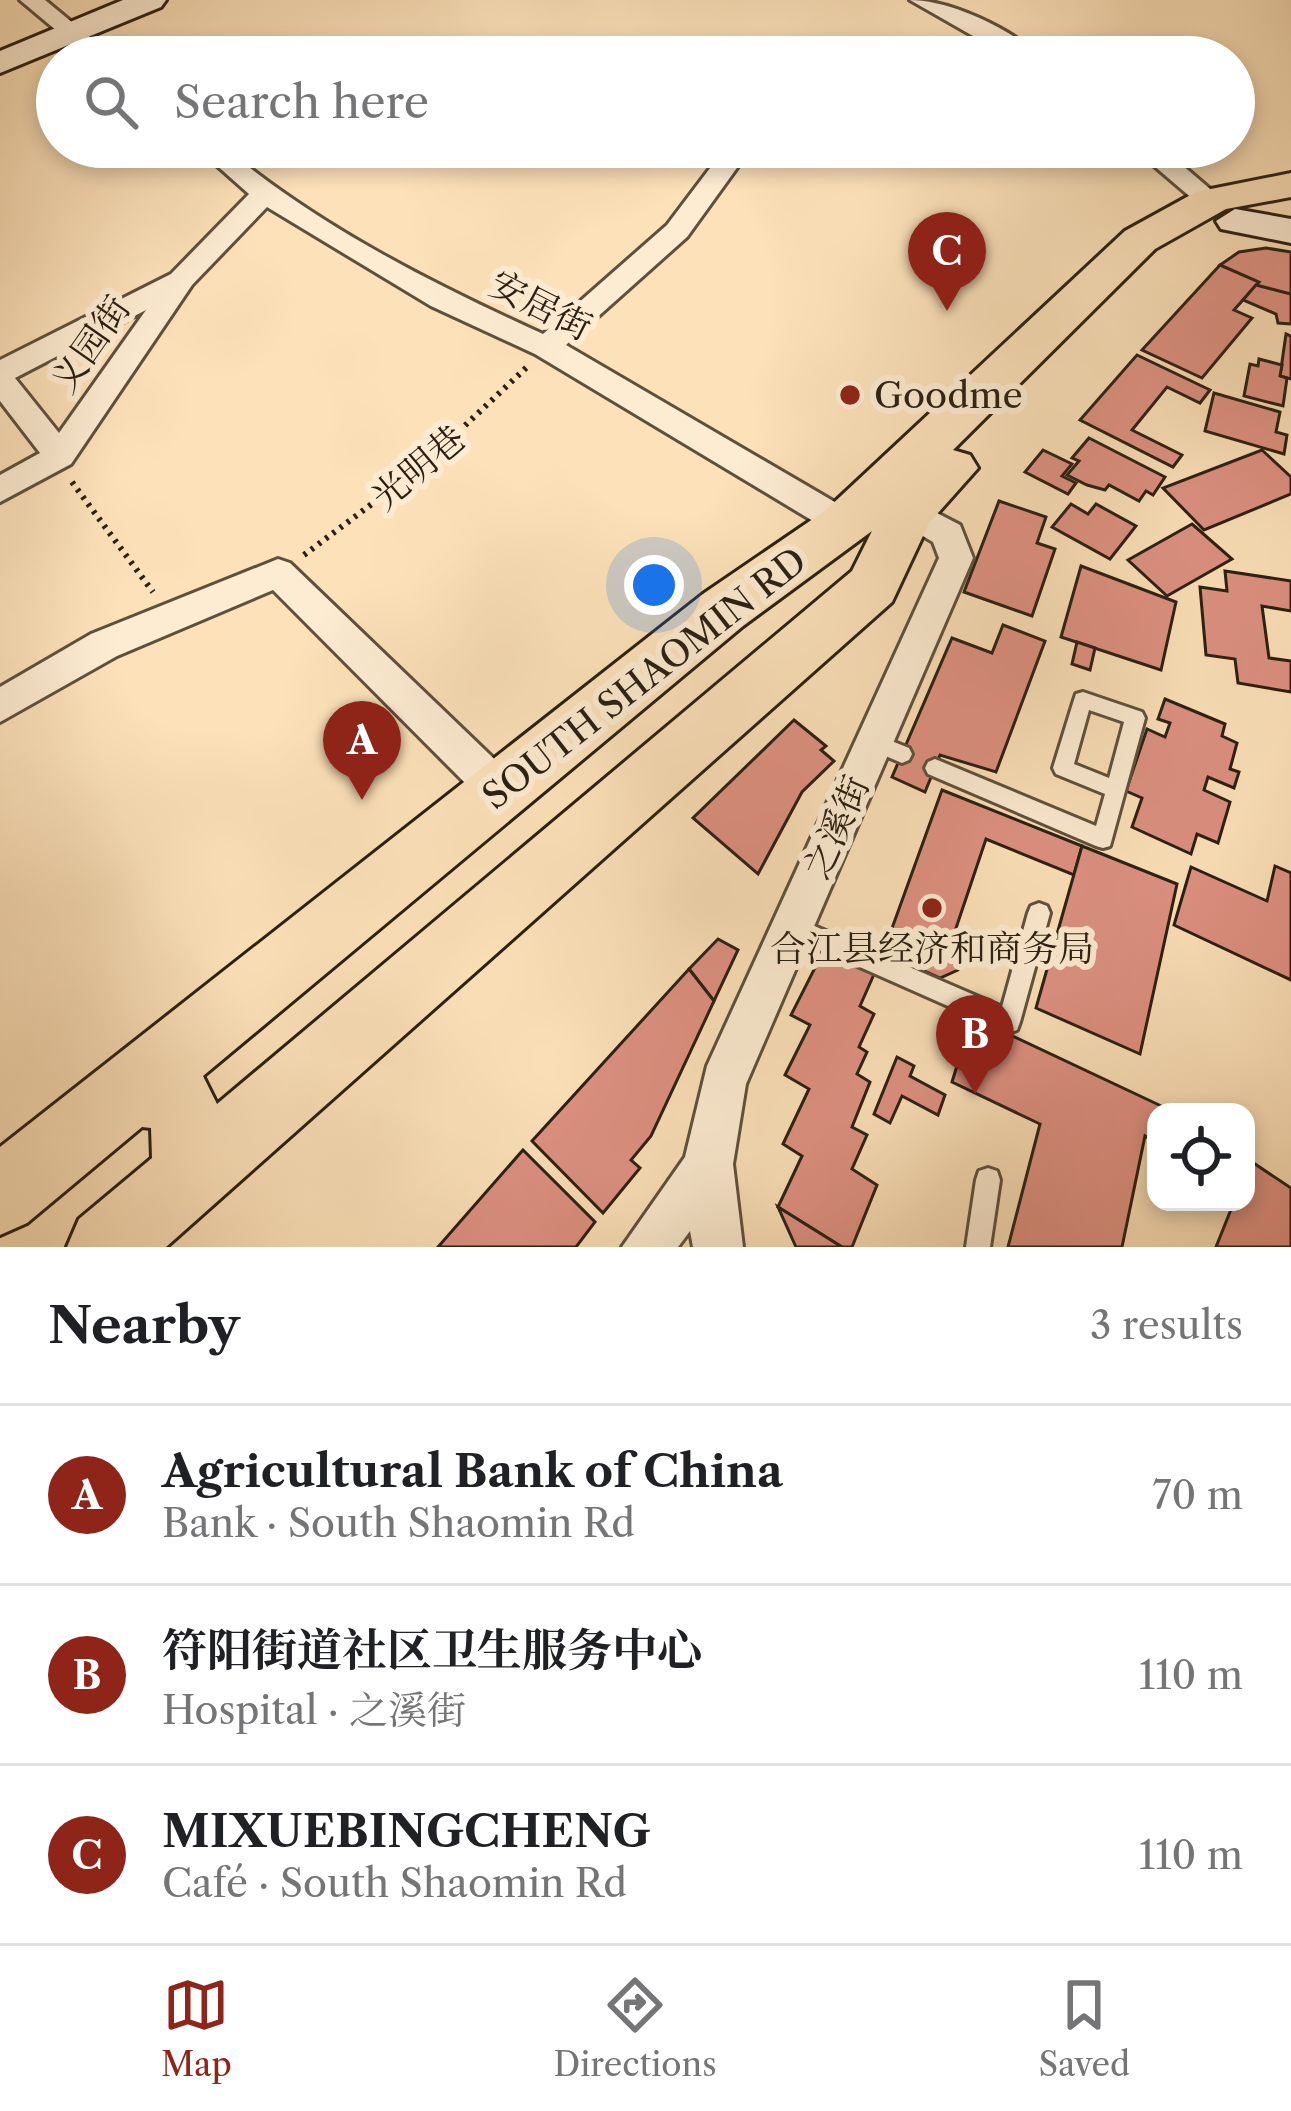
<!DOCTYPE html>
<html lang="en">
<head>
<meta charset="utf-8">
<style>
  :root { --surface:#fff; --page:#f2f2f2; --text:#202124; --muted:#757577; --line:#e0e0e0; --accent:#8f2418 }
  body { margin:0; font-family:"Libre Caslon Text","Noto Serif SC",serif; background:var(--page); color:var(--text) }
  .controls { position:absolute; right:36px; bottom:36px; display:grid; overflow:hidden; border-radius:24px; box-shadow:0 6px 18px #0003 }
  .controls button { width:108px; height:108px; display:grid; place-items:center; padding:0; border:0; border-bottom:3px solid var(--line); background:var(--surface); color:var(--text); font:60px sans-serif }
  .you { position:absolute; left:654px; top:585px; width:42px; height:42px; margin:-30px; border:9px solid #fff; border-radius:50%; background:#1a73e8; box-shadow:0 0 0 18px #1a73e833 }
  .badge { display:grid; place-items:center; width:78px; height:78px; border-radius:50%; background:var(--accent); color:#fff; font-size:39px; font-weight:700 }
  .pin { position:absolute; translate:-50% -99px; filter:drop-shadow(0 3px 6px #0008) }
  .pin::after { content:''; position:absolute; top:63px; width:42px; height:36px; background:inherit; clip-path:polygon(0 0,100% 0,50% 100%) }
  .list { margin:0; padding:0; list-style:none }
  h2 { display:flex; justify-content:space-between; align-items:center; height:156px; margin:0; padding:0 48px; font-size:51px }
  h2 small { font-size:39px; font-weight:400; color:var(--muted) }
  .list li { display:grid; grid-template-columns:78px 1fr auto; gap:36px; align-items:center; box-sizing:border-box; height:180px; padding:0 48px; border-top:3px solid var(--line) }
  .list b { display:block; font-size:45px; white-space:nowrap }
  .list p { margin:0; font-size:39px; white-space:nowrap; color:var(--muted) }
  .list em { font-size:39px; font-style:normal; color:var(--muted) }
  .icon { flex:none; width:66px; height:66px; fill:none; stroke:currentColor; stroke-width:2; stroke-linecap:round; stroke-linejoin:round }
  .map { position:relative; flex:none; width:1291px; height:1247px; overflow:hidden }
  .search { position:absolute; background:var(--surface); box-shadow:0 6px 18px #0003; left:36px; right:36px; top:36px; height:132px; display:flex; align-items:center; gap:30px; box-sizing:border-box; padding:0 42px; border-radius:66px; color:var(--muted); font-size:45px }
  .sheet { height:696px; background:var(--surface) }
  nav { display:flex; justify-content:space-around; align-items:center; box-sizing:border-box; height:168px; border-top:3px solid var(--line); background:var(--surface); font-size:33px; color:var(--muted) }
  nav a { display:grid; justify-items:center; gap:6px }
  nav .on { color:var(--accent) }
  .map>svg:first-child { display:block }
  .building { fill:#de9182; stroke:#2a1f12; stroke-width:3 }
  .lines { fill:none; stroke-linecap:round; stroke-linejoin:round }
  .lane-casing { stroke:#5e503c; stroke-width:6 }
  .street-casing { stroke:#5e503c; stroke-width:6 }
  .secondary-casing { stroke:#2a1f12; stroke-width:6 }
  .primary-casing { stroke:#2a1f12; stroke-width:6 }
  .path { stroke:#2a1f12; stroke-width:6; stroke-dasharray:3 6; stroke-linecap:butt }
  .lane { fill:#fdecd2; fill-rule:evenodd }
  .street { fill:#fdecd2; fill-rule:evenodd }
  .secondary { fill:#fdecd2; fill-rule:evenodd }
  .primary { fill:#fce1b9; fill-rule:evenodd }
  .poi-dot { fill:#8f2418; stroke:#fdecd2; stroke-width:4.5 }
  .labels { text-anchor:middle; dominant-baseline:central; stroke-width:12; stroke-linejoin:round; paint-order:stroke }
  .street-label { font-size:36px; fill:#2a1f12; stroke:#fdecd2 }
  .poi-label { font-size:36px; fill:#2a1f12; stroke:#fdecd2; text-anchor:start }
</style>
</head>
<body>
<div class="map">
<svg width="1291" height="1247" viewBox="0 0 1291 1247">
  <rect width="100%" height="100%" fill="#fce1b9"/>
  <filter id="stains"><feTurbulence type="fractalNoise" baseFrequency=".00167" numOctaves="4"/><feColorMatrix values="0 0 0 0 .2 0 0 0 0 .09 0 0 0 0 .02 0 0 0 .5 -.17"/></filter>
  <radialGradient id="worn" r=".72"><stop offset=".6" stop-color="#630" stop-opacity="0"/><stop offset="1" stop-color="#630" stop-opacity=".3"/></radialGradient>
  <g class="building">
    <polygon points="1266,248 1291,252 1291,294 1269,292 1220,265 1239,252"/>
    <polygon points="1220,265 1259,282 1234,310 1252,318 1202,378 1142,350"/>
    <polygon points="1256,285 1291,294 1291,324 1278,323 1276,314 1243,300"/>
    <polygon points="1286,334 1291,336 1291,379 1280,376"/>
    <polygon points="1137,355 1210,390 1200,403 1167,387 1132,430 1182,455 1173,467 1080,420"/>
    <polygon points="1259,359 1282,365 1280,376 1287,378 1283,406 1244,396 1250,364 1258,366"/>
    <polygon points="1214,393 1280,412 1276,432 1287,435 1284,454 1205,431"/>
    <polygon points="1089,438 1165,477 1153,495 1146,491 1139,501 1109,485 1105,490 1087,485 1067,475 1079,461 1072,458"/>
    <polygon points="1043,450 1072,464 1062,476 1076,483 1068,494 1025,472"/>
    <polygon points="1262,450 1291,477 1291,494 1204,530 1163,488"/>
    <polygon points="999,501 1046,517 1037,543 1055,549 1032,616 964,592"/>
    <polygon points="1071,504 1088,514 1096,504 1136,526 1110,559 1052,527"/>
    <polygon points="1192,524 1232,559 1167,596 1128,560"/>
    <polygon points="1081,566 1176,602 1161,670 1061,637"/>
    <polygon points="1225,571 1291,581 1291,611 1262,606 1269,658 1291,661 1291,692 1238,683 1235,659 1206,655 1200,587 1227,591"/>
    <polygon points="1003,625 1045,641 996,772 940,755 925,792 892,777 952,638 992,653"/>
    <polygon points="1077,642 1095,648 1090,670 1072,664"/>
    <polygon points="1165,699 1225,724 1222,736 1237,743 1230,769 1239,772 1234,788 1208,777 1204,790 1230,802 1218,843 1197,834 1191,854 1132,827 1142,798 1126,791 1147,729 1165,737 1170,723 1158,719"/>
    <polygon points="794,720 826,746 821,750 834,761 802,792 758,874 693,818"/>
    <polygon points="942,790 1082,846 1074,875 986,839 952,940 966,946 958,970 940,978 896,958 887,942"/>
    <polygon points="1082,846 1177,884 1140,1054 1036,1008"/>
    <polygon points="1275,866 1291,873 1291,980 1174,925 1191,867 1267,901"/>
    <polygon points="718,939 738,950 714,1001 689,969"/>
    <polygon points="826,946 875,972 860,1006 874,1014 859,1047 867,1052 857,1074 870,1082 852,1127 867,1135 852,1169 877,1185 852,1247 842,1247 778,1207 802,1156 783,1144 809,1089 785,1075 810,1025 791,1015"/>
    <polygon points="689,969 714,1001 651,1136 631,1160 640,1168 603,1213 532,1141"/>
    <polygon points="972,1017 1174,1112 1156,1112 1156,1143 1145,1136 1122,1247 1008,1247 1040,1124 952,1082"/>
    <polygon points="897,1057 914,1066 910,1076 945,1095 938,1115 902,1096 890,1123 874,1114"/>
    <polygon points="523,1150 595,1222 576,1247 438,1247"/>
    <polygon points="1246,1158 1291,1188 1291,1247 1216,1247 1234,1202 1246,1202"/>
    <polygon points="778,1207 842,1247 796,1247"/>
  </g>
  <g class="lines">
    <defs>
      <g id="lane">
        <path d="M1083,692L1142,712L1145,718L1110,846L1103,848L1096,846L928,774L925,768L928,762L935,759L1096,826L1105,794L1056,774L1053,768L1074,700L1076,694ZM1089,710L1124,722L1109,778L1074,764Z"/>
        <polygon points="874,734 909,748 912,754 909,760 902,763 867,748 864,742 867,736"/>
        <polygon points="1039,903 1047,906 1050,913 1020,1022 1017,1030 1009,1033 783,933 780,926 783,919 791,916 1002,1007 1028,913 1031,906"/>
        <polygon points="988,1168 997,1171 1000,1180 990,1247 966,1247 976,1180 979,1171"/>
      </g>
      <g id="street">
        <polygon points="20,0 45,0 114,57 88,57"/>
        <path d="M910,0C950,0 1012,29 1040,57L1001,52L878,57L890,50L980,40Z"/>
        <path d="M196,147H224C318,226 431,283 543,334L667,225L726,147H752L687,237L566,345L857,515L862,524L857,533H833L535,354L431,306L267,207L192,285L71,464L0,502V475L40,453L0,401V360L171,274L249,194ZM146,310L59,433L15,378Z"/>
        <polygon points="1132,147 1161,147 1223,200 1219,206 1201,206"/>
        <polygon points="908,498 960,525 973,558 746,1084 733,1164 743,1247 693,1247 690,1231 678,1247 622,1247 685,1157 707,1066 939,558 933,542 896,520 891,511"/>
        <polygon points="278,559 290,563 513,777 519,790 513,803 499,808 485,803 273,590 117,656 0,722 0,687 91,634"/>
      </g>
      <g id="secondary">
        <polygon points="123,0 166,0 161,7 0,73 0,51"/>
        <polygon points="1235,209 1291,219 1291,243 1221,229 1216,221"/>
      </g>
      <path id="primary" d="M1291,173V197L1226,209L1155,249L953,450L970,455L978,468L929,523L892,602L166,1247H67L79,1219L152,1158L151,1128L142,1127L27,1223L0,1235V1147L703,594L826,510L1125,231L1196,192ZM872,531L852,571L217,1104L203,1076L743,626Z"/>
    </defs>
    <use href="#lane" class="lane-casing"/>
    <use href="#street" class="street-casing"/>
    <use href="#secondary" class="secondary-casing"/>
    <use href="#primary" class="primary-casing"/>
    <g class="path">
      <polyline points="72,482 153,592"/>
      <polyline points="304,555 421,467 527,367"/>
    </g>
    <use href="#lane" class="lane"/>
    <use href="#street" class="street"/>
    <use href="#secondary" class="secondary"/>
    <use href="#primary" class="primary"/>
  </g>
  <g class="poi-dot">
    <circle cx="850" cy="395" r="12"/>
    <circle cx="932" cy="908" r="12"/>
  </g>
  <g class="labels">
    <g class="street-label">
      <text transform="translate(541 305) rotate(27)">安居街</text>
      <text transform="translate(90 344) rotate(-55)">义园街</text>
      <text transform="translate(418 467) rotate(-40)">光明巷</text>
      <text transform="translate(644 678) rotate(-38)">SOUTH SHAOMIN RD</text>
      <text transform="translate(836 827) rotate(-66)">之溪街</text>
    </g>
    <g class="poi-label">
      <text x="874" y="395">Goodme</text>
      <text x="932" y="948" text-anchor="middle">合江县经济和商务局</text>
    </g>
  </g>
  <rect width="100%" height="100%" filter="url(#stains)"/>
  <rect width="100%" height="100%" fill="url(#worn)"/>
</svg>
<div class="controls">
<button><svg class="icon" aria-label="locate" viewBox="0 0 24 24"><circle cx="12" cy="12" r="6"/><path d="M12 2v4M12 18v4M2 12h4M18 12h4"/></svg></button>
</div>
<div class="you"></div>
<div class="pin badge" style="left:362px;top:800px">A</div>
<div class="pin badge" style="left:975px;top:1094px">B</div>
<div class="pin badge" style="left:947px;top:311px">C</div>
<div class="search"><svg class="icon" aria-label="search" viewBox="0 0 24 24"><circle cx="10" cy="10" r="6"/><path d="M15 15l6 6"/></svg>Search here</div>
</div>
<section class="sheet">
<h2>Nearby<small>3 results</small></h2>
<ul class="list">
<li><span class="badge">A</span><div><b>Agricultural Bank of China</b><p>Bank · South Shaomin Rd</p></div><em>70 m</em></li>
<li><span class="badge">B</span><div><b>符阳街道社区卫生服务中心</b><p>Hospital · 之溪街</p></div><em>110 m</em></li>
<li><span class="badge">C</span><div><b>MIXUEBINGCHENG</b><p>Café · South Shaomin Rd</p></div><em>110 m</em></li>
</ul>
</section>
<nav>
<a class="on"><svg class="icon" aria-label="map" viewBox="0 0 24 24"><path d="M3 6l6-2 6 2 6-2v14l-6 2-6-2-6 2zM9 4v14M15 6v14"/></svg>Map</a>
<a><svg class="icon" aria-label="directions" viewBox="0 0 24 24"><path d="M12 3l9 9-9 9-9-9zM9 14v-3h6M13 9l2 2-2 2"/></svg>Directions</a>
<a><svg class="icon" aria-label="saved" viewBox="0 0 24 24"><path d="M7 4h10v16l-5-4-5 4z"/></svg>Saved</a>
</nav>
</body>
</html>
